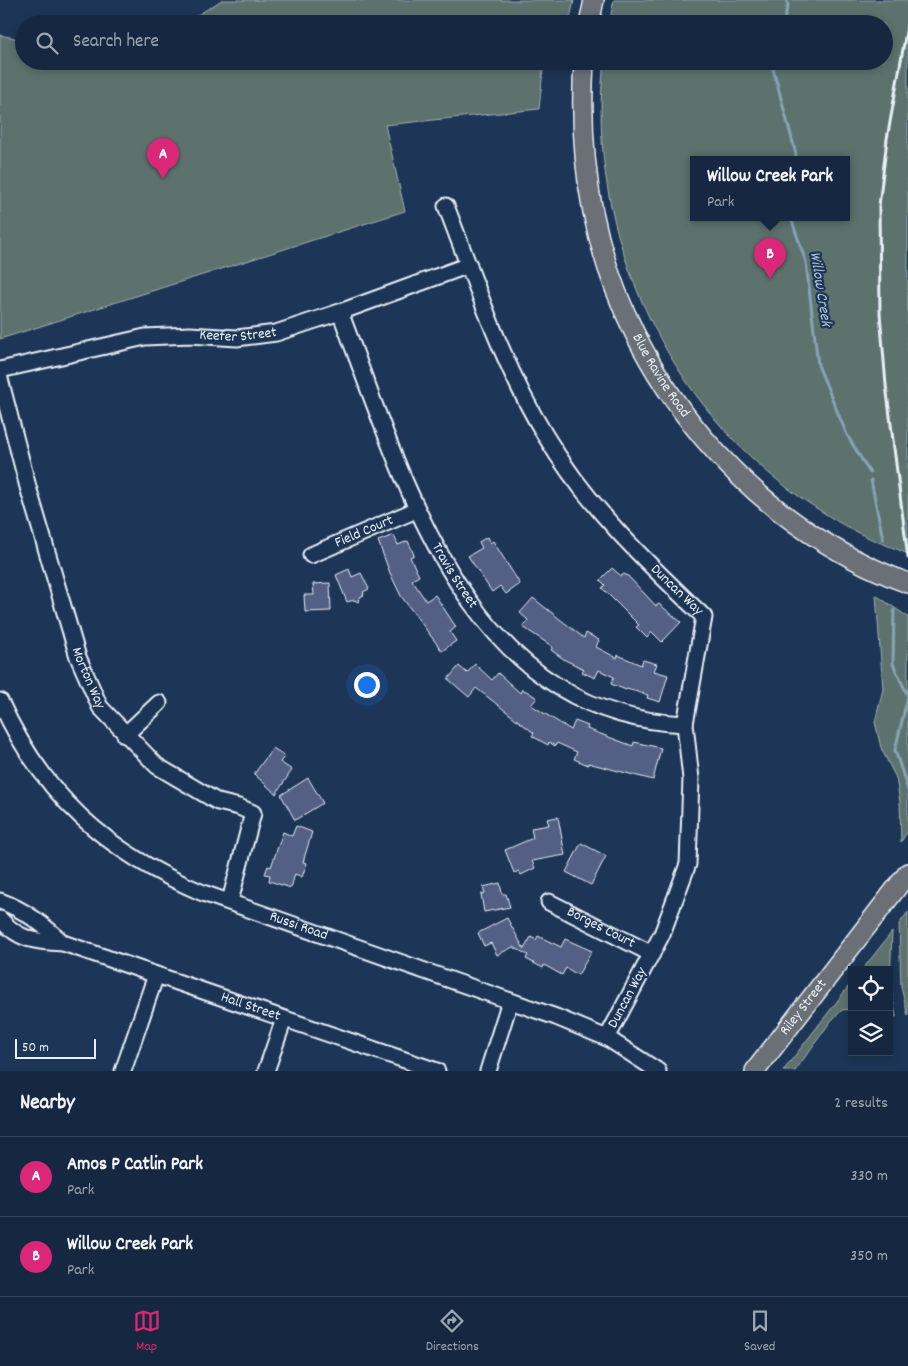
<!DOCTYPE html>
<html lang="en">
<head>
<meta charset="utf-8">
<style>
  :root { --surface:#162841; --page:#1f3048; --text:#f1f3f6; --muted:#9ea6b1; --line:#35445a; --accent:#db2777 }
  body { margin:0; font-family:Dekko,sans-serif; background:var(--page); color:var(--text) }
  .controls { position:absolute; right:15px; bottom:15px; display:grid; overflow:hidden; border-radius:0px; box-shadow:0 2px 8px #0003 }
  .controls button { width:45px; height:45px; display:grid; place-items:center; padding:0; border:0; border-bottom:1px solid var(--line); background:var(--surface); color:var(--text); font:25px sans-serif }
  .scale { position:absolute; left:15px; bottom:12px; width:81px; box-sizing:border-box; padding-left:5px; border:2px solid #e8f1f8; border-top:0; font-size:14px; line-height:18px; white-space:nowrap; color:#e8f1f8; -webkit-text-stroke:4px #1d3557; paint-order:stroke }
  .you { position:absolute; left:366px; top:684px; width:18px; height:18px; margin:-12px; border:4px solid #fff; border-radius:50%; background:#1a73e8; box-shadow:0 0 0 8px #1a73e833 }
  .badge { display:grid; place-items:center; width:32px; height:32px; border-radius:50%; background:var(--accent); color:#fff; font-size:16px; font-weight:700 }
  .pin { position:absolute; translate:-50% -41px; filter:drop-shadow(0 1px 2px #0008) }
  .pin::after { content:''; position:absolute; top:26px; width:18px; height:15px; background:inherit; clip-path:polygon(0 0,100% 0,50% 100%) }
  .popup { position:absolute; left:690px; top:156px; width:160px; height:65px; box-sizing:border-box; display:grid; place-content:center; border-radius:0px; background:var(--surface); filter:drop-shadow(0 1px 4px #0005); font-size:16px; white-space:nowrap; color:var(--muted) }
  .popup b { font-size:19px; color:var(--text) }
  .popup::after { content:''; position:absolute; left:50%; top:100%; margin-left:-10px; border:10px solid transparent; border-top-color:var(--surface) }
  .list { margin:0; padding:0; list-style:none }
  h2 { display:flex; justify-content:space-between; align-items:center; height:65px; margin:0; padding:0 20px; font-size:21px }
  h2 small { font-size:16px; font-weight:400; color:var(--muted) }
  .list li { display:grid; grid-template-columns:32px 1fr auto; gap:15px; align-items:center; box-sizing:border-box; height:80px; padding:0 20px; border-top:1px solid var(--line) }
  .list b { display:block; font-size:19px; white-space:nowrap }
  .list p { margin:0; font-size:16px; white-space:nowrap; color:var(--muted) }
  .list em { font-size:16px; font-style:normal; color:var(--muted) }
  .icon { flex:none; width:28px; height:28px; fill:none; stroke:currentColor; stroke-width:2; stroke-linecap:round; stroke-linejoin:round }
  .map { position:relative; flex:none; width:908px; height:1071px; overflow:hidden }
  .search { position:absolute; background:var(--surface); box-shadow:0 2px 8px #0003; left:15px; right:15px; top:15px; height:55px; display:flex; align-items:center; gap:12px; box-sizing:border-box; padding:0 18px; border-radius:28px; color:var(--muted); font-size:19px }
  .sheet { height:225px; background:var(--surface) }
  nav { display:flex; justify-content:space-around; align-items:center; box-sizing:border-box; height:70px; border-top:1px solid var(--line); background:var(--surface); font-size:14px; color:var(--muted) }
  nav a { display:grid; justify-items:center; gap:2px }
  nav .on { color:var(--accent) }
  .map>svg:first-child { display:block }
  .green { fill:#5d726d; stroke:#a2b2b2; fill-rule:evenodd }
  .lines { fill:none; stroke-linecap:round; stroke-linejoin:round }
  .stream { stroke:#87a3b8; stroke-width:3 }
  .building { fill:#525e85; stroke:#e8f1f8 }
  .minor-casing { stroke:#e8f1f8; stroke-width:19 }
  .major-casing { stroke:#e8f1f8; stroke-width:22 }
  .minor { stroke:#1d3557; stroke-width:15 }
  .major { stroke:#6b6f75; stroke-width:19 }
  .rail { stroke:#e8f1f8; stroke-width:3 }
  .labels { text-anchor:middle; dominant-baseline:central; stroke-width:4.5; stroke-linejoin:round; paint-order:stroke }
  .street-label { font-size:15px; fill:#e8f1f8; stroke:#1d3557 }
  .water-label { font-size:16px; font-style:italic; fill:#afc4d3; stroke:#1d3557 }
</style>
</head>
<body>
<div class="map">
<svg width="908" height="1071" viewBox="0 0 908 1071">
  <rect width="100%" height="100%" fill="#1d3557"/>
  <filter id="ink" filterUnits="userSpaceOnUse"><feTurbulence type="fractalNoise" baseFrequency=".02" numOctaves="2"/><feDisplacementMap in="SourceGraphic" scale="10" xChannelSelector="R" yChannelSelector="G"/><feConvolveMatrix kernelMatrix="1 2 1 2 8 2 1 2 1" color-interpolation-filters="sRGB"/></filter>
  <g filter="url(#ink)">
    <g class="green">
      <polygon points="222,0 574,0 569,24 183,24"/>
      <path d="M614,0H908V554C895,548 882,544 869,538C848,529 827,515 807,502C667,408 584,230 604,61H884V24H609ZM694,160H846V218H694Z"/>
      <polygon points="0,35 24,40 24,61 544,61 539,109 385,125 405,211 0,339"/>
      <polygon points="876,595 908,617 908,831 901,842 900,802 896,778 881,748 875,722 883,689"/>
      <polygon points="908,912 908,1016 901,987 899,924"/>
      <polygon points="892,932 890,982 896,1017 889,1014 889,970 862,970"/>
      <polygon points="852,982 852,1009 842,1010 831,1021 795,1071 783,1071"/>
    </g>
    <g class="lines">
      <g class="stream">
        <polyline points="783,24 788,5 786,0"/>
        <polyline points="773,61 772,65 796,154 795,160"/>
        <polyline points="791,218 806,262 818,365 847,435 870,473"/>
        <polyline points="871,480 883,539"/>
        <polyline points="894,610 893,664 908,696 895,750 908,790"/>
      </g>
    </g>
    <g class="building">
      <polygon points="394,535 398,545 408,541 412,550 414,555 410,557 419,576 412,580 426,601 435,595 456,627 450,632 456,641 442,651 401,596 390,573 378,541"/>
      <polygon points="487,537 490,543 493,541 520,584 506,594 500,586 492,592 468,556 482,548 479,542"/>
      <polygon points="612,568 621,576 624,574 628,576 656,606 659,604 681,622 662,642 652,632 647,638 636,627 639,625 602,588 605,585 600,580"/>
      <polygon points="349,569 352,577 361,573 369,589 363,592 364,595 360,597 359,602 354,600 347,602 336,575"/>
      <polygon points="330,583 331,611 305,612 304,595 314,595 313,584"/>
      <polygon points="533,598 584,638 586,633 599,640 596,647 617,658 618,655 641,665 643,660 657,664 654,671 668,675 660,702 647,698 648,695 627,689 626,690 611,684 614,677 599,670 595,678 582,672 584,669 565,660 551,650 553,647 523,627 528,620 520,613"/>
      <polygon points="475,664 492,680 498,673 520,693 522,689 528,692 537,698 531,705 571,730 575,721 588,726 587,729 633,746 634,742 661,748 653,780 588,763 588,765 574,759 577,752 557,743 555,746 549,742 548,745 532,736 534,733 476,688 469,697 448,679 459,666 467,673"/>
      <polygon points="273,748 285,756 280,762 292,770 276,794 254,774"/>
      <polygon points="308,778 323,803 295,820 281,795"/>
      <polygon points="558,817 565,855 532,861 535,868 521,875 519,871 514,873 505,850 533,838 531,828 549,825 547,819"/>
      <polygon points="296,826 312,832 303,862 307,863 302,877 295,874 291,888 269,881 270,875 265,874 268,866 271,867 283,832 292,836"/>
      <polygon points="581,843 606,856 591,885 566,872"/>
      <polygon points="500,883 502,894 506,894 510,907 484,912 481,894 485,893 483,887"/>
      <polygon points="507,918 524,949 531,937 536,940 538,936 561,947 565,939 592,951 578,975 566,968 562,975 544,965 543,968 526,959 528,955 513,947 497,955 491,943 484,946 478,933"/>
    </g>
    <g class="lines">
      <defs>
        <g id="minor">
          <path id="s1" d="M446,206C476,283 502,364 545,435C587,506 645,561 704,617L685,724L691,779L688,864L662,934L607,1038"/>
          <path id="s2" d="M340,312C405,481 465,715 685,724"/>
          <path id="s3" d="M0,370L145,337L190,335L237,338L276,333L340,312L469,265"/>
          <path id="s4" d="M0,379L28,487L78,657L100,707L157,766L218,802L239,807L253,813L230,901"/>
          <path id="s5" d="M311,555L416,510"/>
          <path id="s6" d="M0,701C43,796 108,853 203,893L556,1017L607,1038L658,1071"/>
          <polyline points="125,735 159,703"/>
          <path d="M0,901C25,910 44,925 63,943"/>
          <path id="s7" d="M549,902L652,954"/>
          <path id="s8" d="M0,919C19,940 35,942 63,943L437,1071"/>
          <polyline points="123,1071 156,975"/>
          <polyline points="266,1071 284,1019"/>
          <polyline points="488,1071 510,1001"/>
        </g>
        <g id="major">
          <polyline points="589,24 594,0"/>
          <path id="s9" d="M584,61C581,112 583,162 593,212C626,377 749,525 908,583"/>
          <path id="s10" d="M755,1071L908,873"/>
        </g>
      </defs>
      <use href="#minor" class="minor-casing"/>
      <use href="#major" class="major-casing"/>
      <use href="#minor" class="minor"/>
      <use href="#major" class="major"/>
      <polyline class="rail" points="908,21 887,139 879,206 880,313 886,385 908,558"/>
    </g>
  </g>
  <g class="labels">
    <g class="street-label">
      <text stroke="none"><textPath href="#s3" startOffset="242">Keefer Street</textPath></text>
      <text stroke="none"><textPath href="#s9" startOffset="330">Blue Ravine Road</textPath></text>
      <text stroke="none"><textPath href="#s5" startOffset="58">Field Court</textPath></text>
      <text stroke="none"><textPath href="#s2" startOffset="288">Travis Street</textPath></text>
      <text stroke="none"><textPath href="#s1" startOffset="454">Duncan Way</textPath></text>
      <text stroke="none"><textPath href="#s4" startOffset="312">Morton Way</textPath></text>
      <text stroke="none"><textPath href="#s6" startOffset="388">Russi Road</textPath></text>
      <text stroke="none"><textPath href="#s7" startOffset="58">Borges Court</textPath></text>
      <text transform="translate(628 998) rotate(-62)">Duncan Way</text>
      <text stroke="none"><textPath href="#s8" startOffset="268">Hall Street</textPath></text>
      <text stroke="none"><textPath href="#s10" startOffset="80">Riley Street</textPath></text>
    </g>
    <g class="water-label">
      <text transform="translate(820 289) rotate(81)">Willow Creek</text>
    </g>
  </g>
</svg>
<div class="controls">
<button><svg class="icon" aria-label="locate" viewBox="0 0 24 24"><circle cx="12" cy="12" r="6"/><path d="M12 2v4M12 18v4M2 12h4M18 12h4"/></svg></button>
<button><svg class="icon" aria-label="layers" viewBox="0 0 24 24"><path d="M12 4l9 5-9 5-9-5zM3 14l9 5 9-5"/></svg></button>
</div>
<div class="scale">50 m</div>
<div class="you"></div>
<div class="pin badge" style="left:163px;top:179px">A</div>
<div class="pin badge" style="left:770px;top:279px">B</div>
<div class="popup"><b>Willow Creek Park</b>Park</div>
<div class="search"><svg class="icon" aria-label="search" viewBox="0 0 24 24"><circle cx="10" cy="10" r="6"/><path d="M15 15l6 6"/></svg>Search here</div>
</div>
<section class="sheet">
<h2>Nearby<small>2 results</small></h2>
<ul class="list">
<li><span class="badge">A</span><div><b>Amos P Catlin Park</b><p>Park</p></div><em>330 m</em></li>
<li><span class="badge">B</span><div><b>Willow Creek Park</b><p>Park</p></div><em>350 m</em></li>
</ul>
</section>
<nav>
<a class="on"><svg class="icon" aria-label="map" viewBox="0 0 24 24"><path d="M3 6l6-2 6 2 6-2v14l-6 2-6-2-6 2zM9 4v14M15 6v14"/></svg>Map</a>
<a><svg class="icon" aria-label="directions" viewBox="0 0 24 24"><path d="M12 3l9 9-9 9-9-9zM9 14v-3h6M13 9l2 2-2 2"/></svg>Directions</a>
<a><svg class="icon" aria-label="saved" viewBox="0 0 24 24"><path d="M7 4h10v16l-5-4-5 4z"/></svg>Saved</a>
</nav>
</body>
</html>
